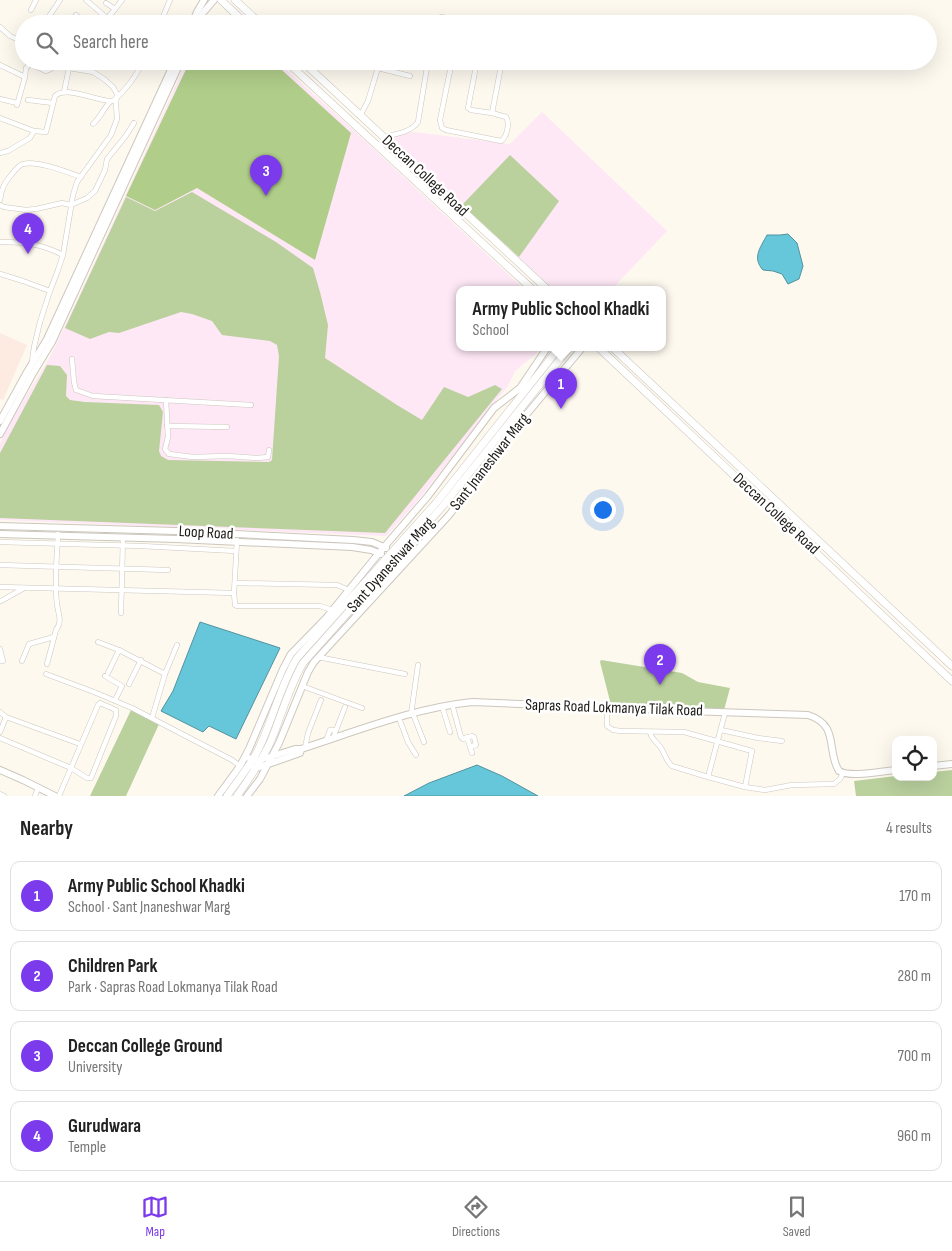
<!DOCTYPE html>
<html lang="en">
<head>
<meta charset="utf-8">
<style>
  :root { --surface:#fff; --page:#f6f6f6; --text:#222; --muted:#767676; --line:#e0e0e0; --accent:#7c3aed }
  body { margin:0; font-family:"Sofia Sans Condensed",sans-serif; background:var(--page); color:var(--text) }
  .controls { position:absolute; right:15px; bottom:15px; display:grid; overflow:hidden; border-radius:10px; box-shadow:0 5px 20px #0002 }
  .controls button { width:45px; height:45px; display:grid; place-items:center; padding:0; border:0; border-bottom:1px solid var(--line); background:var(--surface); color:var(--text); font:25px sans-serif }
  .you { position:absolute; left:602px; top:509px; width:18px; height:18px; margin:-12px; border:4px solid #fff; border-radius:50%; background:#1a73e8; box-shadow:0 0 0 8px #1a73e833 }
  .badge { display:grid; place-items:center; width:32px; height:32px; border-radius:50%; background:var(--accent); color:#fff; font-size:16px; font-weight:700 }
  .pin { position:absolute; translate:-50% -41px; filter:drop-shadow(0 1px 2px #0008) }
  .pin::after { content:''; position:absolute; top:26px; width:18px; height:15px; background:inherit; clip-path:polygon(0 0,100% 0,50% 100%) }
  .popup { position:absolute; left:456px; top:286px; width:210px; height:65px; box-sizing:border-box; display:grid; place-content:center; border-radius:10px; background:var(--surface); filter:drop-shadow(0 1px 4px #0005); font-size:16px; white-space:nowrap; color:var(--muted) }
  .popup b { font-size:19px; color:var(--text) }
  .popup::after { content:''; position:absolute; left:50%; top:100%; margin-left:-10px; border:10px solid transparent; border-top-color:var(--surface) }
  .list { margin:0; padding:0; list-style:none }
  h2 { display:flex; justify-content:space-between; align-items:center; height:65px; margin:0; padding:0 20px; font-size:21px }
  h2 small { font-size:16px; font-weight:400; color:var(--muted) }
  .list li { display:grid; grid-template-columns:32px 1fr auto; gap:15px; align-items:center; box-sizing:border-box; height:70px; margin:0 10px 10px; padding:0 10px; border:1px solid var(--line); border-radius:10px }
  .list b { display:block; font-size:19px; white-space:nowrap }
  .list p { margin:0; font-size:16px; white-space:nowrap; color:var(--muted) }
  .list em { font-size:16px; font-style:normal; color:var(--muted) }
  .icon { flex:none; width:28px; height:28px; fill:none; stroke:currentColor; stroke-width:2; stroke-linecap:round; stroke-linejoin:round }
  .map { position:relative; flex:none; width:952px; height:796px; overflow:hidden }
  .search { position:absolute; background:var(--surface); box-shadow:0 5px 20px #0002; left:15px; right:15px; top:15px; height:55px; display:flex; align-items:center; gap:12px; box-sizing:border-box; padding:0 18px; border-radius:28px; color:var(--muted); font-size:19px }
  .sheet { height:385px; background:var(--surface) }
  nav { display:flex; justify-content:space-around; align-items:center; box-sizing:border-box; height:70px; border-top:1px solid var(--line); background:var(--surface); font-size:14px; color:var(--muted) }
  nav a { display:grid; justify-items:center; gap:2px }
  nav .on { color:var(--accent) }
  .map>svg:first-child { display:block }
  .industrial { fill:#fdebe1 }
  .education { fill:#fee8f6 }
  .green { fill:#bad09d }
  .forest { fill:#b0cd8a }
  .water { fill:#67c7da; stroke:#50939f }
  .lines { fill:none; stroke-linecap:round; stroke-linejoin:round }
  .street-casing { stroke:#ccc7be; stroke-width:5.5 }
  .secondary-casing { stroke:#ccc7be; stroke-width:8 }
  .primary-casing { stroke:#ccc7be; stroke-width:8 }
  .street { stroke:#fff; stroke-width:4.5 }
  .secondary { stroke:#fff; stroke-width:6 }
  .primary { stroke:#fff; stroke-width:7 }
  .labels { text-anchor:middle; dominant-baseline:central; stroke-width:5; stroke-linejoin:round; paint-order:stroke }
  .street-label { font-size:16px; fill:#1b1916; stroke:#fff }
</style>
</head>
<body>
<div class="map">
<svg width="952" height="796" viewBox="0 0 952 796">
  <rect width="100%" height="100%" fill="#fef9ef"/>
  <polygon class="industrial" points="0,333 27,345 3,400 0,399"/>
  <g class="education">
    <polygon points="187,61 277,61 362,138 525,290 460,290 460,348 540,348 537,353 515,371 508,386 415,504 386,536 0,520 0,443 11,421 51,355 86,281"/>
    <polygon points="542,112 667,231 611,290 554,290 390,137 414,132 510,144"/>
  </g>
  <g class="green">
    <polygon points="510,155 559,201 519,257 462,205"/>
    <polygon points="192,192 276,242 313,268 320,292 328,325 325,358 397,405 422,420 444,387 468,397 495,385 502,389 385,533 0,518 0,453 47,365 60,366 67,375 66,396 70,400 85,402 159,405 163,412 159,451 161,456 168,460 269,462 272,460 279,356 277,345 270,341 222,335 212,321 192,314 181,312 119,333 109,332 90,339 65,328 126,197 155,211"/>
    <polygon points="601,660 682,673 698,682 730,688 724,710 611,705 600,662"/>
    <polygon points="132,708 160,722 126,796 90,796"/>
    <polygon points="952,770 952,796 856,796 854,781 896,776 933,777 933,772"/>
  </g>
  <polygon class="forest" points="190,61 272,61 351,133 315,260 197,188 155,210 126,196"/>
  <g class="water">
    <path d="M788,234L797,243L803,266L799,279L788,284L782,274L773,271L763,270C752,258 760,248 767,235H780Z"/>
    <polygon points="200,622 280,648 236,739 209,726 203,732 161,711 173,691"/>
    <polygon points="477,765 502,776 538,796 404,796 429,783"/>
  </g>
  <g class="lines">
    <defs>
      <g id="street">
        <polyline points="86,0 107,18"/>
        <polyline points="106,3 115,9"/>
        <polyline points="31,10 36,0"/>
        <polyline points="76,15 88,24"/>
        <polyline points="44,24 60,0"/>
        <polyline points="103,24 122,0"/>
        <polyline points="160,24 170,0"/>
        <polyline points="434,24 436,19 441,17 469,21 472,24"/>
        <polyline points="0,27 10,36 24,42"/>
        <path d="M452,61L440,120L442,128L446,130L501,141C507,137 510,123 506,117L492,113L471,110L468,108L477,61"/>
        <polyline points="0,65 25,77"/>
        <polyline points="378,68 410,76"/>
        <polyline points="64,92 69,68 74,61"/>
        <polyline points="0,99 17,103"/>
        <polyline points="28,100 53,103"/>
        <polyline points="17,105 25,77 26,68 30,64 46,71 51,69 55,61"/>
        <polyline points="492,113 502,61"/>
        <polyline points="360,116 368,101 380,61"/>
        <polyline points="0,118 34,131"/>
        <path d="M93,124C100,118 103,109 110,102"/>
        <path d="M383,137C395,134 410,133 418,122L428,61"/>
        <path d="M0,153L8,151L30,138L34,131L46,132L55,96C66,85 99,102 113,101C126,90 136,77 143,61"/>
        <path d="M0,200C1,196 1,192 3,188C4,183 18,165 23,164C37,160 67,172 81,177"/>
        <polyline points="0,205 4,207 26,210 36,209 62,203 71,205 87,198 95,191 105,170 107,159 125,137 134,123"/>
        <path d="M0,242C24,242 42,244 63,255"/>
        <polyline points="0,274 23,281 50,291"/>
        <polyline points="72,359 74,382 76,390 93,396 251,405"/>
        <polyline points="32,361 34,347 40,322 50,291 58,270 63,255 73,195 77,182 111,135 117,119 116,104 117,94 113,87 104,79 93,72 69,68 59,61"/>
        <polyline points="166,400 168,437 165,449 169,454 193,457 228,456 257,458 268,457 269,450"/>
        <polyline points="167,426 227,427"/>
        <polyline points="237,540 234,593 235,605 237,606 320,606 332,610"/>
        <polyline points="0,542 141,546 236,551"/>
        <polyline points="0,565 168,570"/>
        <polyline points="235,583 337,585 349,590"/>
        <polyline points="0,587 234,593"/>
        <polyline points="1,601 24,588"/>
        <polyline points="121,613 123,537"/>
        <polyline points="98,642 119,650 165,674"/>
        <polyline points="0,649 3,661 0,661"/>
        <polyline points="318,657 405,674"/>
        <polyline points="22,661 29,644 54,637"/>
        <path d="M47,664L56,630C63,621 58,614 57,604C54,581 57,557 58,534"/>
        <polyline points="108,673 119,650"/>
        <polyline points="46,674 94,692 132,708 232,760 240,766"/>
        <polyline points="105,676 122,686 115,700"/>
        <polyline points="129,684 141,660"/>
        <polyline points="302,686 362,708"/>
        <polyline points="452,704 461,737 463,739 472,736 474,737 476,745 470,747"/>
        <polyline points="442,706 450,732"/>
        <polyline points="607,707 607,726 613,730 621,731 684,732 752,751 745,787"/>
        <polyline points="0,712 6,717 80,744"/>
        <polyline points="411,714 418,665"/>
        <polyline points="413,714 424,742"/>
        <polyline points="152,718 165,674 177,645"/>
        <polyline points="399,718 408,742 416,755"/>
        <polyline points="721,730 758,738 782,741"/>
        <polyline points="0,732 6,717"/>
        <path d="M650,732C651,739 657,742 661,748C665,754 666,761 672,766L708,777L725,713"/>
        <polyline points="467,737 472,753"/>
        <polyline points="0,738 71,768 98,705 100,703 116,710 116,716 91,778 87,778 71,768 59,796"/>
        <polyline points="333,738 345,707"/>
        <polyline points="326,741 330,730 336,730"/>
        <polyline points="305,748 308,733 321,700"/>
        <polyline points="708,777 745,787 765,790 792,785 834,784 840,779 843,773"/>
        <polyline points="0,794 4,796"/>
        <polyline points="35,796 38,788"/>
      </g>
      <g id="secondary">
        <polyline points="192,24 197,12 204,0"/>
        <polyline points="198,24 202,14 214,0"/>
        <polyline points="0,421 27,372 47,339 175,61"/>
        <polyline points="0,434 32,375 52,342 181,61"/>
        <polyline points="0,526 176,531 353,540 372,542 386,548"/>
        <polyline points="0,534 176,539 352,547 371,550 381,554"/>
        <path d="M246,757L257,761L295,749H301C357,731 414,708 472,702L686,711L808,715C840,725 826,751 839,771C851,778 882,771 896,770"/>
        <polyline points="933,766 952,764"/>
        <polyline points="253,767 257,768 300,753 301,749"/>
        <polyline points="0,770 23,780 55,796"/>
        <polyline points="218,796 240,766 249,749 283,669 291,654 327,617 379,553 428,496 494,408 520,388 547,348"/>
        <polyline points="247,796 260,779 279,743 308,672 314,662 440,525 450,514 495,452 582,348"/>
      </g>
      <g id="primary">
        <polyline points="221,0 246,24"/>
        <polyline points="235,0 261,24"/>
        <polyline points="286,61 533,290"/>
        <polyline points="302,61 548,290"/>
        <polyline points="599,348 952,681"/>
        <polyline points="613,348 952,666"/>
        <path d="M227,796C238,780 251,765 259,748C273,719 280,686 297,658L436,503L559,348"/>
        <path d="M237,796C249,779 261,762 270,743C281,717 289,687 303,663L442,507L569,348"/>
      </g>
    </defs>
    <use href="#street" class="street-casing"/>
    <use href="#secondary" class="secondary-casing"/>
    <use href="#primary" class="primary-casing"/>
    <use href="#street" class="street"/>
    <use href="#secondary" class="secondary"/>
    <use href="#primary" class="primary"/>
  </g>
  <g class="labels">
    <g class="street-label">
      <text transform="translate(425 176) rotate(43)">Deccan College Road</text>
      <text transform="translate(490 462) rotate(-52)">Sant Jnaneshwar Marg</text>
      <text transform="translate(776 514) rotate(43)">Deccan College Road</text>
      <text transform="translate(206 533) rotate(3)">Loop Road</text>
      <text transform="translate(391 565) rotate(-48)">Sant Dyaneshwar Marg</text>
      <text transform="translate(614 708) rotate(2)">Sapras Road Lokmanya Tilak Road</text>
    </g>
  </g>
</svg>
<div class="controls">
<button><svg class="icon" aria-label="locate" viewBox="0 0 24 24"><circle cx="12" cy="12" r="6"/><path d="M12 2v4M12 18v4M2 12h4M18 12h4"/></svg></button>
</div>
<div class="you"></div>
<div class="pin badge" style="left:561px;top:409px">1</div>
<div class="popup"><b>Army Public School Khadki</b>School</div>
<div class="pin badge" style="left:660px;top:685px">2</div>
<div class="pin badge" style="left:266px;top:196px">3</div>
<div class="pin badge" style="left:28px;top:254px">4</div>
<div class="search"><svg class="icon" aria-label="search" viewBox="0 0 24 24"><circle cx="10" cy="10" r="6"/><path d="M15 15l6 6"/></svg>Search here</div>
</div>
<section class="sheet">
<h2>Nearby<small>4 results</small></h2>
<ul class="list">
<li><span class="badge">1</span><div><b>Army Public School Khadki</b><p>School · Sant Jnaneshwar Marg</p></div><em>170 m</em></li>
<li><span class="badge">2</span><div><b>Children Park</b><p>Park · Sapras Road Lokmanya Tilak Road</p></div><em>280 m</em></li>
<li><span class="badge">3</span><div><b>Deccan College Ground</b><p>University</p></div><em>700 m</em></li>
<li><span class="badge">4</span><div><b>Gurudwara</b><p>Temple</p></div><em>960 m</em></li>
</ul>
</section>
<nav>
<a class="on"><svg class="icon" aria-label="map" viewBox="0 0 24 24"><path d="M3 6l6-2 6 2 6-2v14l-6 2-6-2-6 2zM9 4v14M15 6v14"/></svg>Map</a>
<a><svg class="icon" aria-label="directions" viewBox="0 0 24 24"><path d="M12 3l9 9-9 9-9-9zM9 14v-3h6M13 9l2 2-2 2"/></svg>Directions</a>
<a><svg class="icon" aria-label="saved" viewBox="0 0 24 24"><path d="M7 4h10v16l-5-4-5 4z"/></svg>Saved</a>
</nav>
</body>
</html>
